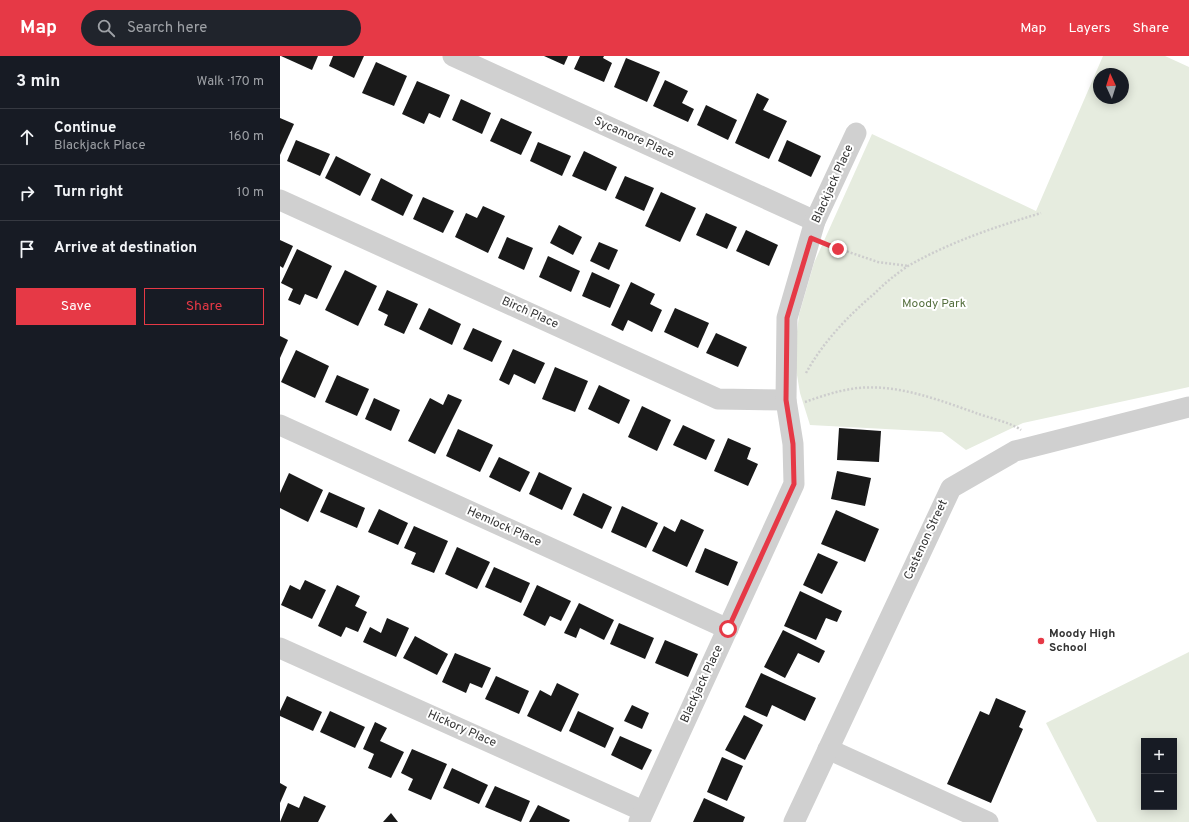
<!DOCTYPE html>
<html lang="en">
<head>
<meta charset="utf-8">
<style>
  :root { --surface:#171b24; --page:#20242c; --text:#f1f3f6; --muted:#9ea1a6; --line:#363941; --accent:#e63946 }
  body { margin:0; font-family:Overpass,sans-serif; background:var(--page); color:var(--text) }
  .controls { position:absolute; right:12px; bottom:12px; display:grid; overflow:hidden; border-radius:0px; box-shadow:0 2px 10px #0003 }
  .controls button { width:36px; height:36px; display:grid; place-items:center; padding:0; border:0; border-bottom:1px solid var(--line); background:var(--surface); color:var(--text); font:20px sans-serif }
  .compass { position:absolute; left:813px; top:12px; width:36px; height:36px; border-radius:50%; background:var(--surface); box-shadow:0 2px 10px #0003; rotate:356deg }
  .stop { position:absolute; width:12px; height:12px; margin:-9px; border:3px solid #e63946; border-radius:50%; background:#fff }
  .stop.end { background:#e63946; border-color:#fff; box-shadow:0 1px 4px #0008 }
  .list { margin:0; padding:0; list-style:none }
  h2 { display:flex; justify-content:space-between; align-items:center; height:52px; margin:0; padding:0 16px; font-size:17px }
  h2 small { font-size:13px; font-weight:400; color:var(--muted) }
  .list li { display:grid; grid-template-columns:26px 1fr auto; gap:12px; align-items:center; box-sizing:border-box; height:56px; padding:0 16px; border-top:1px solid var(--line) }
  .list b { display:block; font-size:15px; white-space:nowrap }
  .list p { margin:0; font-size:13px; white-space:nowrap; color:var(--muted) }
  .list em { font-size:13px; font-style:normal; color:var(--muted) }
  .actions { display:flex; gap:8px; padding:12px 16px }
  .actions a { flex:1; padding:9px 0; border:1px solid var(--accent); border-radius:0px; text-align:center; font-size:14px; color:var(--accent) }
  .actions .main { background:var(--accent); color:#fff }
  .icon { flex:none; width:22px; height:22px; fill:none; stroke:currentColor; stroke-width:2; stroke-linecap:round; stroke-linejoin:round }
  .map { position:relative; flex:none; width:909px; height:766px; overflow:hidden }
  header { display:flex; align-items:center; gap:24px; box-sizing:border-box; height:56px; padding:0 20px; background:var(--accent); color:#fff }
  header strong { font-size:19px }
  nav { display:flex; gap:22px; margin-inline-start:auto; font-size:14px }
  .search { width:280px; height:36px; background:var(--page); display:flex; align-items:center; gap:10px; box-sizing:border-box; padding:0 14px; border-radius:22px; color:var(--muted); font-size:15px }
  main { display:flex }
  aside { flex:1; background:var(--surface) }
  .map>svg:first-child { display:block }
  .green { fill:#e6ecdf; fill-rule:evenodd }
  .building { fill:#1a1a1a }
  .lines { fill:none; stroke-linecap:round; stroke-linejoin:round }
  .path { stroke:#cdcdcd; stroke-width:2.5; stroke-dasharray:2 2; stroke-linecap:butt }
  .minor { stroke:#d0d0d0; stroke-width:21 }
  .route { stroke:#e63946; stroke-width:5 }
  .poi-dot { fill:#e63946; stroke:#fff; stroke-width:1.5 }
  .labels { text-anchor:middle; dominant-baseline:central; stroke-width:4; stroke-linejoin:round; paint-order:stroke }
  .street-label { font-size:12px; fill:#333; stroke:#fff }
  .park-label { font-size:12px; fill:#56703f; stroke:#fff }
  .poi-label { font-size:12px; font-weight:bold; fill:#333; stroke:#fff; text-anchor:start }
</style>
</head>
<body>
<header>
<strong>Map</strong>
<div class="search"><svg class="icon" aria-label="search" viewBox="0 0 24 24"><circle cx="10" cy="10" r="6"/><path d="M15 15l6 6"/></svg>Search here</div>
<nav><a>Map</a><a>Layers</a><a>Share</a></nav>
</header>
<main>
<aside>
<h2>3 min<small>Walk · 170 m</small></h2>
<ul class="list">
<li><svg class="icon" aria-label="ahead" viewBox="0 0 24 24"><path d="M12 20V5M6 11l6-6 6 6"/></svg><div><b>Continue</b><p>Blackjack Place</p></div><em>160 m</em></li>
<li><svg class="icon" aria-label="right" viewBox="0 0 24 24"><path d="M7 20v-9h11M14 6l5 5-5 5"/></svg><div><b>Turn right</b></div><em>10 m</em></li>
<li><svg class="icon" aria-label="arrive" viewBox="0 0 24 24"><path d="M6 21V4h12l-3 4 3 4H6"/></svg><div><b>Arrive at destination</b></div></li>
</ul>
<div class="actions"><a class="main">Save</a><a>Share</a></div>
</aside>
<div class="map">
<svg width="909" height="766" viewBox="0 0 909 766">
  <rect width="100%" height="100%" fill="#fff"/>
  <g class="green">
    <path d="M823,0H885L909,11V331L743,367L686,394L662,376L530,369L520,337L514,301L519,259L534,207L592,78L756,155ZM819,18H843V42H819Z"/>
    <path d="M909,596V766H817L766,667ZM864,685H894V751H864Z"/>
  </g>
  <g class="building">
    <polygon points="1,0 38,0 32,14"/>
    <polygon points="53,0 84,0 74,22 49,10"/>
    <polygon points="264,0 288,0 284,9"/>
    <polygon points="300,0 324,0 323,2 332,7 324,26 294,13"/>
    <polygon points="346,2 380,16 367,46 334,31"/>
    <polygon points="96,6 127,20 114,50 82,37"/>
    <polygon points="385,24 408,35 402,47 414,53 408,66 373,50"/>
    <polygon points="137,25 170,39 160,62 149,57 144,68 122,58"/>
    <polygon points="477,37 489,43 483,54 507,65 489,103 455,87"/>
    <polygon points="181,43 211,57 202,78 172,64"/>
    <polygon points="426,49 457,64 448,84 417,69"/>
    <polygon points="0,62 14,68 0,99"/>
    <polygon points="221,62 252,76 241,99 210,85"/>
    <polygon points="16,84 50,98 40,120 7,105"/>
    <polygon points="507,84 541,100 531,121 498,105"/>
    <polygon points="258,86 291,100 282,120 250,105"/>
    <polygon points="304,95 337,111 326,135 292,120"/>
    <polygon points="56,100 91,118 80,140 45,122"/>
    <polygon points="345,120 374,132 364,155 335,142"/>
    <polygon points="101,122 133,139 123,160 91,144"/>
    <polygon points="381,136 416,152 400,186 365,170"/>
    <polygon points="143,141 174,155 163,177 133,163"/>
    <polygon points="203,150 225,160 208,197 175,181 186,157 197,162"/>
    <polygon points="426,157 457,171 447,193 416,179"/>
    <polygon points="279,169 302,181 293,199 270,187"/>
    <polygon points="466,174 498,189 489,210 456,195"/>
    <polygon points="227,181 253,192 244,214 218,202"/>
    <polygon points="0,184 13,190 3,212 0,210"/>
    <polygon points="319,186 338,194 329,214 310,205"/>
    <polygon points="17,193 52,210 37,243 25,238 20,249 8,244 13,233 1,227"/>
    <polygon points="268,200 300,215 291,236 259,221"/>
    <polygon points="65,214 97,230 78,270 45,254"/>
    <polygon points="312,216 340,229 330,252 302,240"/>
    <polygon points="351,226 375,238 370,248 382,254 372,276 348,264 343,275 331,269"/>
    <polygon points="107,234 138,248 124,278 104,269 108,259 98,254"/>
    <polygon points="149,252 181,268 172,289 139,273"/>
    <polygon points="395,252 429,267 418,292 384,276"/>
    <polygon points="193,272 222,285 212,306 183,293"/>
    <polygon points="436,277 467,291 458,311 426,297"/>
    <polygon points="0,280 8,284 0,302"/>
    <polygon points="233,293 265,307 255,328 234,318 229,329 219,324"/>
    <polygon points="16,294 49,310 35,342 1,326"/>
    <polygon points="275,311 308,325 295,356 262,343"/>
    <polygon points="57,319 89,333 77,360 45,346"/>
    <polygon points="319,329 350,344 339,368 308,353"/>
    <polygon points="168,338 182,344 155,398 128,385 150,342 163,349"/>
    <polygon points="94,342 120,354 111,375 85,363"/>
    <polygon points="362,350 391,364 377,395 348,381"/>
    <polygon points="403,369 435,384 426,404 393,389"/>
    <polygon points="559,372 601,375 599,406 557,404"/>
    <polygon points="178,373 213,389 200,416 166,400"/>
    <polygon points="448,382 471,392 467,403 478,408 468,430 434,415"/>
    <polygon points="219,401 250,416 240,436 209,421"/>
    <polygon points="557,415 591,422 585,450 551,443"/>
    <polygon points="259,416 292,432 282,454 249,438"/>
    <polygon points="9,417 43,434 28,466 0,452 0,437"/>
    <polygon points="49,436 85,452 77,472 40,456"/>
    <polygon points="303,437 332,451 322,473 293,459"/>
    <polygon points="342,450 378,467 366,492 331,476"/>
    <polygon points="99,453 128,467 118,489 88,476"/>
    <polygon points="556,454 599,473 585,506 541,488"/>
    <polygon points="401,463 424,474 407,511 372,495 384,470 395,476"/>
    <polygon points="134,470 168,485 154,517 131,508 136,497 124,492"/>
    <polygon points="177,491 210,506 197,533 165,518"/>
    <polygon points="425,492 458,506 448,530 415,516"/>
    <polygon points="538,497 558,506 542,538 523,529"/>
    <polygon points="214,511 250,527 241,547 205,531"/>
    <polygon points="25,524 46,534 32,563 1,549 10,529 20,534"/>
    <polygon points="57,529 80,540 75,550 87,556 78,576 66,571 61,581 38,570"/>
    <polygon points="257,529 291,545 281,565 270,560 265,570 243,559"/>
    <polygon points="520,535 562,555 557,566 546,562 536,584 504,570"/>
    <polygon points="299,547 334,564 324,584 300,572 296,582 284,577"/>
    <polygon points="107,562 129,572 116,601 83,586 90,571 101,577"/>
    <polygon points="339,567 374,582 365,603 330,588"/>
    <polygon points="503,574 545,595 539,607 518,597 505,622 484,611"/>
    <polygon points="135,580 168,598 157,619 123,602"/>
    <polygon points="385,584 418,598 408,621 375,607"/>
    <polygon points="175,597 211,612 202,632 190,627 186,637 162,626"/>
    <polygon points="481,617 536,642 525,665 492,649 487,661 465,651"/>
    <polygon points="216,620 249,635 239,658 205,643"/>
    <polygon points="277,627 299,638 281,676 247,660 260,634 271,640"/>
    <polygon points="7,640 42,656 33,675 0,660 0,655"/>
    <polygon points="716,642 746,655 739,671 743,673 711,747 667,728 700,655 709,659"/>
    <polygon points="352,649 369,657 362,673 344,665"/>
    <polygon points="50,655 85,671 75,692 40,676"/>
    <polygon points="298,655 334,672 325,692 289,675"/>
    <polygon points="464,659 483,669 465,704 445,694"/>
    <polygon points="95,666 107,672 100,685 124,696 111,722 88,712 94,698 83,693"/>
    <polygon points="340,680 372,694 362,714 331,699"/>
    <polygon points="132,693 167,708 151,744 128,734 133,723 121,717"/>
    <polygon points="442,701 463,710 447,745 427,736"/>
    <polygon points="172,712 208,729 199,748 163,732"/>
    <polygon points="0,727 7,731 0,747"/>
    <polygon points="215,730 250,745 241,766 205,751"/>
    <polygon points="24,740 46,750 38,766 0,766 8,747 19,752"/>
    <polygon points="424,742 465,761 463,766 413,766"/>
    <polygon points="258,749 290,764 289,766 249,766"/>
    <polygon points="111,757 118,766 103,766"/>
  </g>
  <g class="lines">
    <g class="path">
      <polyline points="548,189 598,206 628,210"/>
      <path d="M526,317C543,286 568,260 595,237C605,227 616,218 628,210C670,186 715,171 761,157"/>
      <path d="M525,346C542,340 560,334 578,332C618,328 659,344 696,357C709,362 730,366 741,374"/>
    </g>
    <g class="minor">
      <polyline points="173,0 535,165"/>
      <polyline points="0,144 438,343 506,344"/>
      <polyline points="0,369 448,573"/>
      <polyline points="0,592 363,755"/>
      <polyline points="548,693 708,766"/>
      <polyline points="359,766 514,428 513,388 506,344 507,262 535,165 576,77"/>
      <polyline points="514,766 671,432 735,395 909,351"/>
    </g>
  </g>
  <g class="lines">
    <polyline class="route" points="448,573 514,428 513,388 506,344 507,262 531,182 558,193"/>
  </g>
  <circle class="poi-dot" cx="761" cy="585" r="4"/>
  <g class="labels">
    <g class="street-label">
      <text transform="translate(354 82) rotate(24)">Sycamore Place</text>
      <text transform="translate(553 128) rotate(-66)">Blackjack Place</text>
      <text transform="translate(250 257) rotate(24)">Birch Place</text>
      <text transform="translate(224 471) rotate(24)">Hemlock Place</text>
      <text transform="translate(646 484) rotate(-65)">Castenon Street</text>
      <text transform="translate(422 628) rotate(-65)">Blackjack Place</text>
      <text transform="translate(182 673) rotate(24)">Hickory Place</text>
    </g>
    <g class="park-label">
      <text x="654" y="248">Moody Park</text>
    </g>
    <g class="poi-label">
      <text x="769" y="578">Moody High<tspan x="769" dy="14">School</tspan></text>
    </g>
  </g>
</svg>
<div class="controls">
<button>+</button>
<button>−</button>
</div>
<svg class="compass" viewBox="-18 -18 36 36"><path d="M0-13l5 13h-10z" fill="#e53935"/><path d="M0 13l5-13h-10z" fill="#9ea1a6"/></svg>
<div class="stop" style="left:448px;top:573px"></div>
<div class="stop end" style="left:558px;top:193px"></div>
</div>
</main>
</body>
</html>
